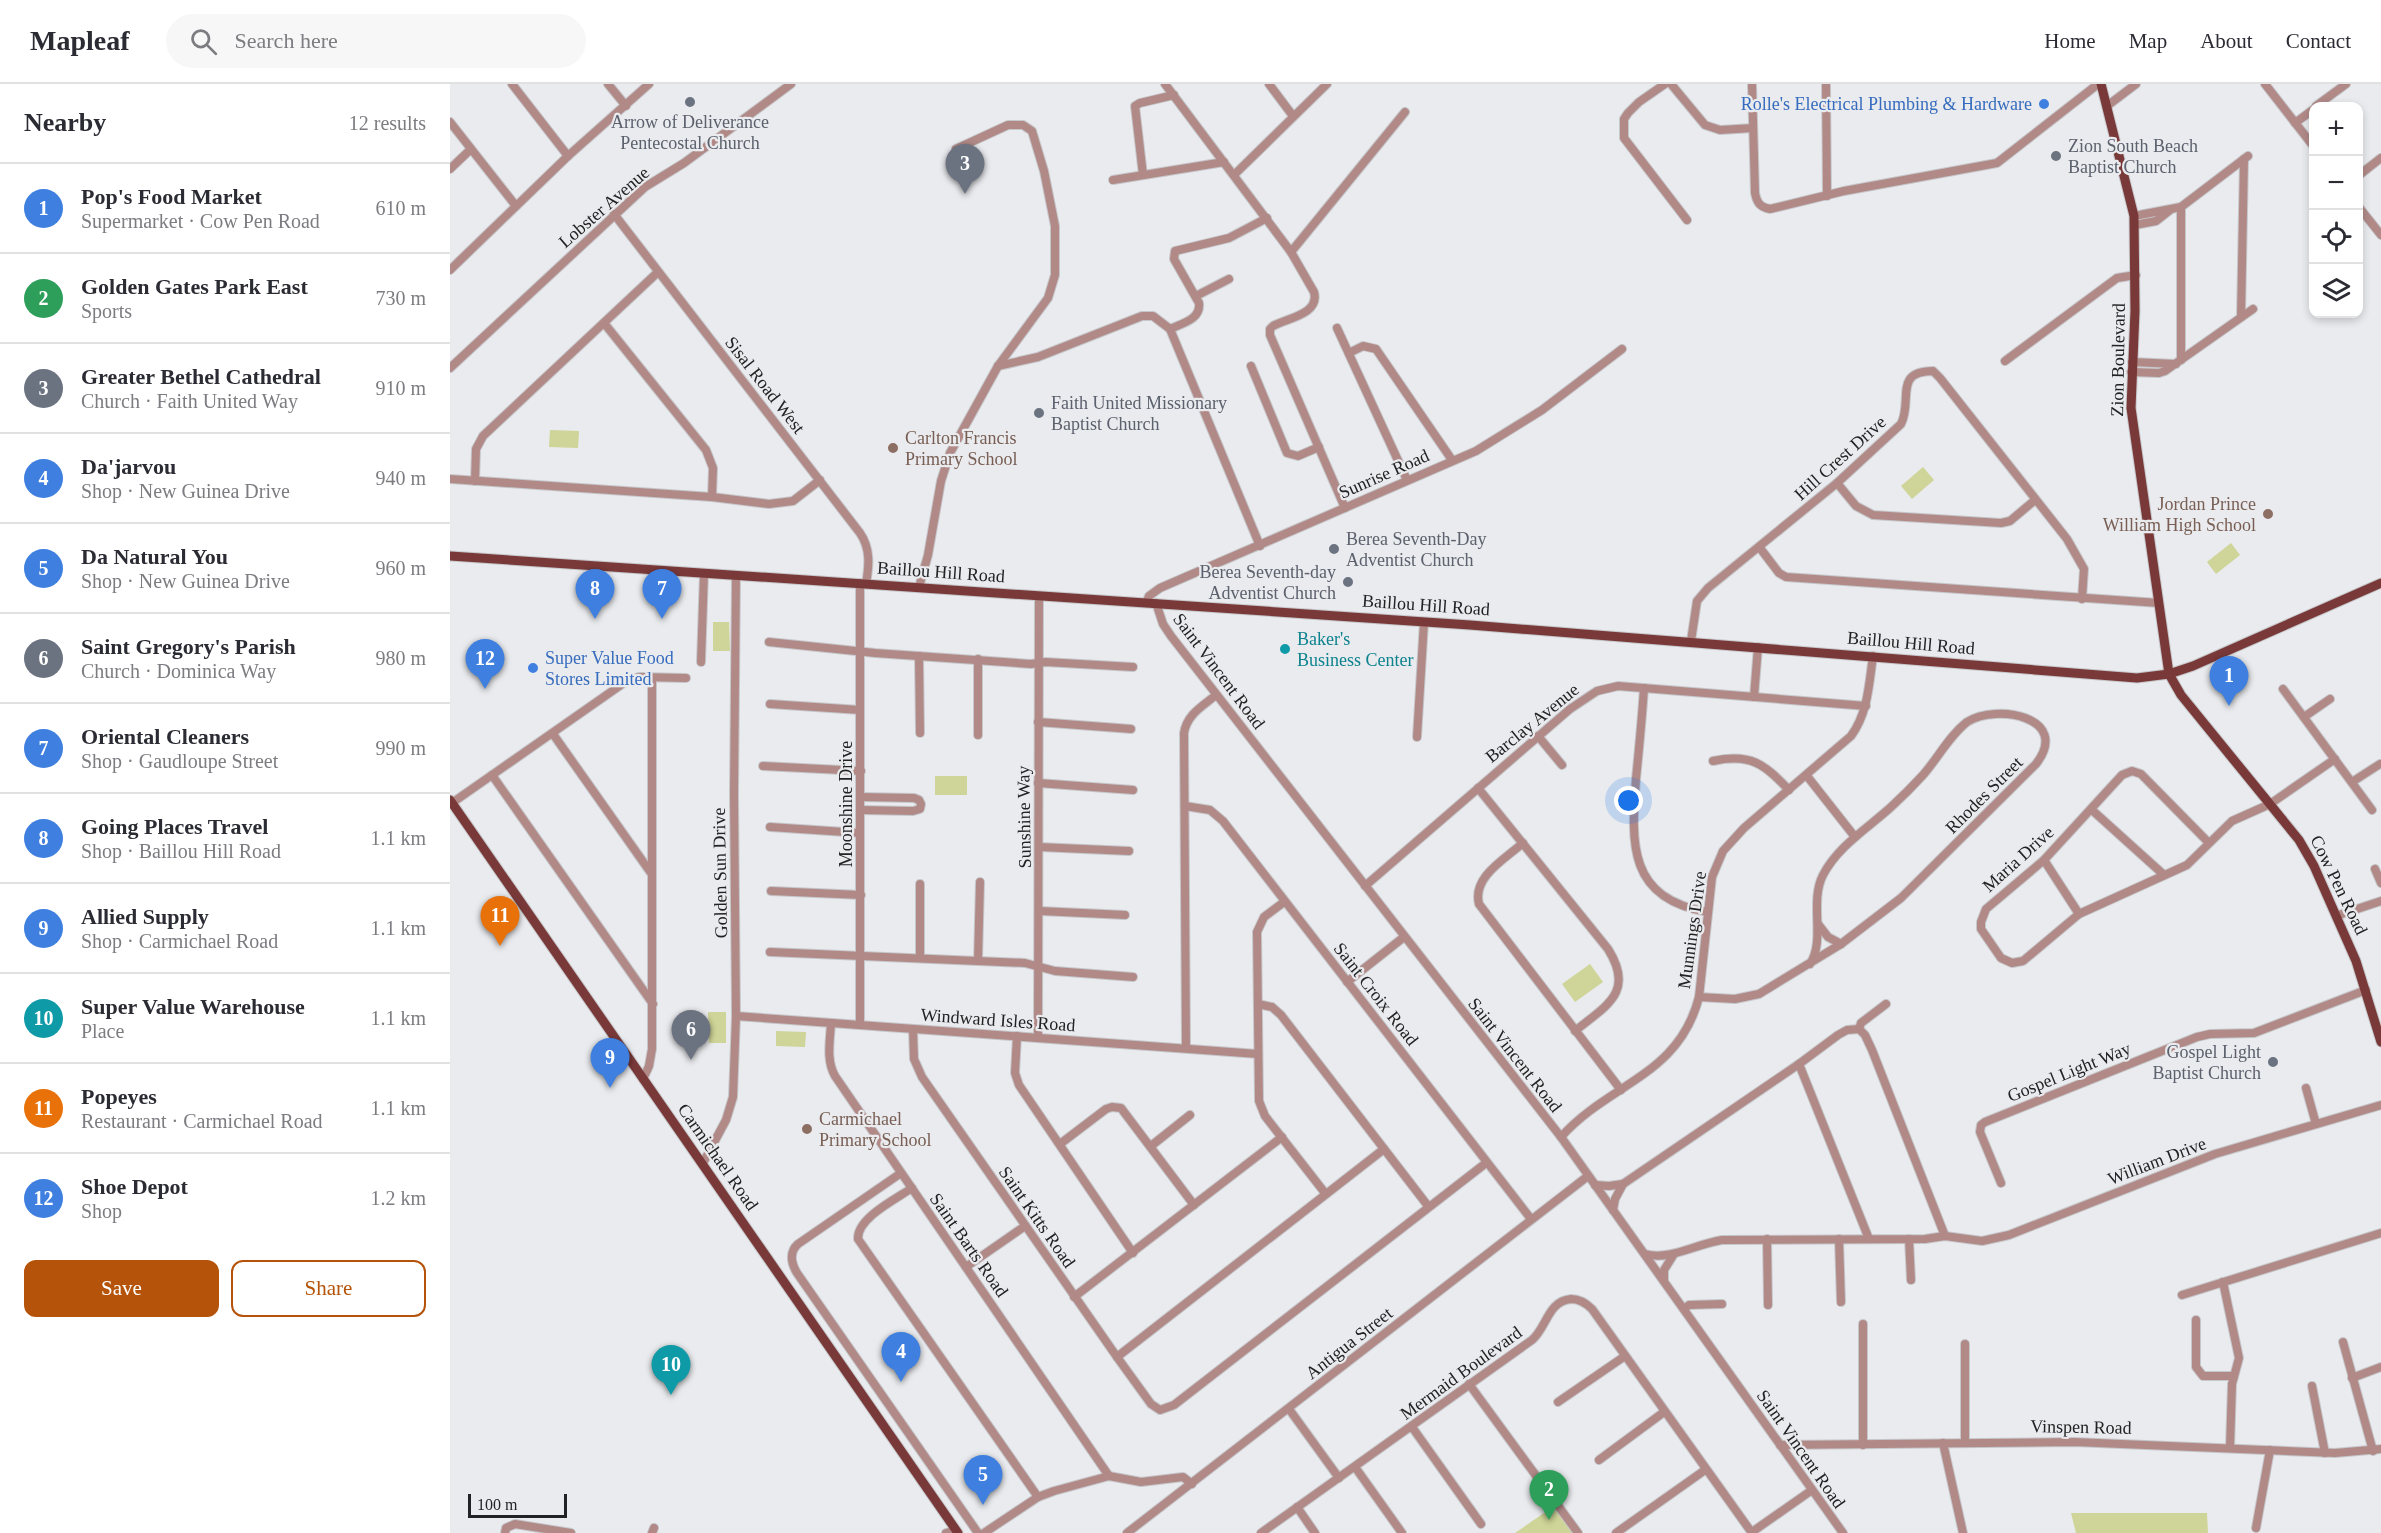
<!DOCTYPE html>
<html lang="en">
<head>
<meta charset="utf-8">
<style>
  :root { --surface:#fff; --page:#f7f7f7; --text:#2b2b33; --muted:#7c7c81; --line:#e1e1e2; --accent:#b45309 }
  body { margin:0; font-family:Georgia,serif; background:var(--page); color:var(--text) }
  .controls { position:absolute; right:18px; top:18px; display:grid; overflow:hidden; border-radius:12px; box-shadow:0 3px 9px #0003 }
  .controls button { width:54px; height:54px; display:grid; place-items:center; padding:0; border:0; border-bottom:2px solid var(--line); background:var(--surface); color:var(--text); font:30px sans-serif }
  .scale { position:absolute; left:18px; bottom:15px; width:99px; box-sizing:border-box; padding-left:6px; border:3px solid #222224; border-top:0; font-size:16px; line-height:21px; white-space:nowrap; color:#222224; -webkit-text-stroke:4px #eaebee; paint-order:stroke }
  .you { position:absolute; left:1179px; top:717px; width:21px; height:21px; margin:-15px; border:4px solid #fff; border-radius:50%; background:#1a73e8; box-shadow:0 0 0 9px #1a73e833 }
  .badge { display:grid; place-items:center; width:39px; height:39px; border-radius:50%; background:var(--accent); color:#fff; font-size:20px; font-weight:700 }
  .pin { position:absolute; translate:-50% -50px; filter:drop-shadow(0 2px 3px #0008) }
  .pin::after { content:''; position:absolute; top:32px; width:21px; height:18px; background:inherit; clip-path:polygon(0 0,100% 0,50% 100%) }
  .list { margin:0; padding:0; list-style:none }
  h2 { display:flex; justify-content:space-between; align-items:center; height:78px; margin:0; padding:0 24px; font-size:26px }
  h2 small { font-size:20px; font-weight:400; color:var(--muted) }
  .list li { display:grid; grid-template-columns:39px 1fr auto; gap:18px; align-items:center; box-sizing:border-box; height:90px; padding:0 24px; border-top:2px solid var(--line) }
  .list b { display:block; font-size:22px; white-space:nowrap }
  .list p { margin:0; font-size:20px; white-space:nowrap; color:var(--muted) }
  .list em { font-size:20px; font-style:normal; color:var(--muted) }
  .actions { display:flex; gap:12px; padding:18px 24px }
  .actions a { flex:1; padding:14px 0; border:2px solid var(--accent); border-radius:12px; text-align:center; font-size:21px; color:var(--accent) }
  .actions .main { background:var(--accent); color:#fff }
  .icon { flex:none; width:33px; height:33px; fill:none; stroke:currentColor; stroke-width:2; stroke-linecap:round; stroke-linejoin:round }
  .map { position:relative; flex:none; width:1931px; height:1449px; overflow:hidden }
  header { display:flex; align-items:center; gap:36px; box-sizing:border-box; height:84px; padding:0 30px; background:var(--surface); border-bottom:2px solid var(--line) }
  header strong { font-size:28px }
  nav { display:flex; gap:33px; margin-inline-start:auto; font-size:21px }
  .search { width:420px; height:54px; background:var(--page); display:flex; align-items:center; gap:15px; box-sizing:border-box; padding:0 21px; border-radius:33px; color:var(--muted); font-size:22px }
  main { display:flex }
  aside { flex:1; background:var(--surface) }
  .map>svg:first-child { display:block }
  .green { fill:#cfd498 }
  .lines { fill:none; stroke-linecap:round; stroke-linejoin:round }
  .minor-casing { stroke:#c6c7ca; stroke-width:10 }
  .major-casing { stroke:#c6c7ca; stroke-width:11 }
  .minor { stroke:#b18a88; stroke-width:8 }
  .major { stroke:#7a3939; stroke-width:9 }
  .worship-dot { fill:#6b7280; stroke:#eaebee; stroke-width:2 }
  .shop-dot { fill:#3f7fe0; stroke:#eaebee; stroke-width:2 }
  .education-dot { fill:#8d6e63; stroke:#eaebee; stroke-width:2 }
  .culture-dot { fill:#0f9aa8; stroke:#eaebee; stroke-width:2 }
  .labels { text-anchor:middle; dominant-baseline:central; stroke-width:4.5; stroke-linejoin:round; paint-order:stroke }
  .shop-label { font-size:18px; fill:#366cbe; stroke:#eaebee; text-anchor:end }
  .worship-label { font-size:18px; fill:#5b616d; stroke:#eaebee; text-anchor:start }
  .street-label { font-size:18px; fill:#222224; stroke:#eaebee }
  .education-label { font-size:18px; fill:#785e54; stroke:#eaebee; text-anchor:start }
  .culture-label { font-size:18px; fill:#0d838f; stroke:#eaebee; text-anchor:start }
</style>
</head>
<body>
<header>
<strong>Mapleaf</strong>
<div class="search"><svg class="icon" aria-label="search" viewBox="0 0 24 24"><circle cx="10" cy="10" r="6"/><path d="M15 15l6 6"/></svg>Search here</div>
<nav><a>Home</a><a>Map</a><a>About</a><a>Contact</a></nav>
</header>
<main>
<aside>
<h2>Nearby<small>12 results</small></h2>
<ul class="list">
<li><span class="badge" style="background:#3f7fe0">1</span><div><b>Pop's Food Market</b><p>Supermarket · Cow Pen Road</p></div><em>610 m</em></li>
<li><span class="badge" style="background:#2e9e5b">2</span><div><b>Golden Gates Park East</b><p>Sports</p></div><em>730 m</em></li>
<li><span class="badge" style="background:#6b7280">3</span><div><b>Greater Bethel Cathedral</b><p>Church · Faith United Way</p></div><em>910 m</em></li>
<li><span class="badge" style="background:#3f7fe0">4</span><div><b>Da'jarvou</b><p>Shop · New Guinea Drive</p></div><em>940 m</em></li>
<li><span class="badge" style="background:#3f7fe0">5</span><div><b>Da Natural You</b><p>Shop · New Guinea Drive</p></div><em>960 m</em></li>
<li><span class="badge" style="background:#6b7280">6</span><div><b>Saint Gregory's Parish</b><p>Church · Dominica Way</p></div><em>980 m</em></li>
<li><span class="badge" style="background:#3f7fe0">7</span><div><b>Oriental Cleaners</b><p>Shop · Gaudloupe Street</p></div><em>990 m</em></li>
<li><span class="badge" style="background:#3f7fe0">8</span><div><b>Going Places Travel</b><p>Shop · Baillou Hill Road</p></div><em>1.1 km</em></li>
<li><span class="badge" style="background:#3f7fe0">9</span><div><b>Allied Supply</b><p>Shop · Carmichael Road</p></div><em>1.1 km</em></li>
<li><span class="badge" style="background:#0f9aa8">10</span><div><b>Super Value Warehouse</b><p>Place</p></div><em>1.1 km</em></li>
<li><span class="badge" style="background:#e8710a">11</span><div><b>Popeyes</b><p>Restaurant · Carmichael Road</p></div><em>1.1 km</em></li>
<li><span class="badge" style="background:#3f7fe0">12</span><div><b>Shoe Depot</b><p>Shop</p></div><em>1.2 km</em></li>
</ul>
<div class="actions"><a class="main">Save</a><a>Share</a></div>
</aside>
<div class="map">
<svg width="1931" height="1449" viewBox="0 0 1931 1449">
  <rect width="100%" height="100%" fill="#eaebee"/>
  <g class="green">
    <polygon points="100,346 129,347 128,364 99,363"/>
    <polygon points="1473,383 1484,396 1462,415 1451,402"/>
    <polygon points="1781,459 1790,471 1766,490 1757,478"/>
    <polygon points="263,538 279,538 280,567 263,567"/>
    <rect x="485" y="692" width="32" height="19"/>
    <polygon points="1140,880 1153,898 1125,918 1112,900"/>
    <polygon points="258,928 276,928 276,959 259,959"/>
    <polygon points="326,947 356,948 355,963 326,962"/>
    <polygon points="1104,1422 1123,1449 1065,1449"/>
    <polygon points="1621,1429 1757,1429 1758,1449 1626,1449"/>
  </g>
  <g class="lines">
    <defs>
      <g id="minor">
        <polyline points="62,0 118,72"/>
        <polyline points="158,0 176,22"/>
        <path d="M715,0L841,168L864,208C870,230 838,234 823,242L820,245V251L895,424"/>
        <polyline points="819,0 843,32"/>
        <polyline points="1215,0 1189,18 1178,29 1174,35 1174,54 1237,136"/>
        <polyline points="1221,0 1255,41 1270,46 1303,44"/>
        <path d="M1302,0L1305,109C1307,119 1310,123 1320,125L1394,107L1547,79L1648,0"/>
        <polyline points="1376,0 1377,112"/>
        <polyline points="1815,0 1864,63"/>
        <polyline points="1657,22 1686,0"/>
        <polyline points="1866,22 1896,0"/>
        <polyline points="0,38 66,122"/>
        <polyline points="1845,39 1864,25"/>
        <polyline points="0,85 21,65"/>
        <polyline points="785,90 877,0"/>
        <polyline points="693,91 685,22 690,19 724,11"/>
        <polyline points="1908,92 1931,74"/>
        <polyline points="663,96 774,78"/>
        <polyline points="1908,122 1931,151"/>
        <path d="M164,130L410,449C421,465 419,482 416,500"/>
        <polyline points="1684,132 1731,123 1798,72"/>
        <polyline points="1685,141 1706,137 1720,126"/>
        <polyline points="841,168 955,28"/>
        <polyline points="0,186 118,72 199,0"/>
        <polyline points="746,212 779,195"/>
        <polyline points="1791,233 1794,75"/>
        <polyline points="154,239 256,366 263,384 262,413"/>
        <polyline points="887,244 957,396"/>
        <path d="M720,245C733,239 751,235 749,219L724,175L725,167L779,154L817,134"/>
        <polyline points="899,269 913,262 926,265 1002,376"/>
        <polyline points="1731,276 1731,123"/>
        <polyline points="1555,277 1667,194 1686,191"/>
        <polyline points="1682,278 1726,280"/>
        <polyline points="548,282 588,273 692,232 703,232 720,245 810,462"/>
        <polyline points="801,282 837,369 848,372 869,363"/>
        <polyline points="0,284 195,103 234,79 341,0"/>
        <polyline points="1681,288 1709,289 1715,287 1803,225"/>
        <polyline points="0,395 262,413 319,420 343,417 370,396"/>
        <polyline points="25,397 26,365 33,352 208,188"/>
        <polyline points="1387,399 1406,422 1423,431 1551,439 1560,437 1585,416"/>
        <polyline points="1310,464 1329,489 1336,493 1709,519"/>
        <polyline points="469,503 478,471 491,397 500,369 548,282 598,214 605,191 605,142 594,87 582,47 573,41 558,41 506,65"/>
        <polyline points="696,519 699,512 710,504 1026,367 1092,326 1172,265"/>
        <polyline points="706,519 713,540 721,552 1111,1053 1393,1449"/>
        <path d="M1241,557L1247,517L1258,504L1387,399L1451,340C1463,317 1443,287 1483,287L1490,294L1617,455L1634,485L1632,515"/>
        <polyline points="319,558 425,569 581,580 595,578 683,583"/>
        <polyline points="469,572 470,649"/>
        <polyline points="251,578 254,489"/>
        <path d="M1194,604C1192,634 1189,665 1186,695C1181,760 1178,815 1258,828"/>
        <polyline points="1833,605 1922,726"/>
        <polyline points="1304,613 1308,563"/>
        <polyline points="320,620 410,626"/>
        <polyline points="1854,633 1880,615"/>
        <polyline points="588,638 681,645"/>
        <polyline points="103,650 201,789"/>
        <polyline points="528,651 528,575"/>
        <polyline points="1088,652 1112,681"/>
        <polyline points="967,653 974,538"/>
        <path d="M1263,677C1301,669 1314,680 1339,706"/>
        <polyline points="313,682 411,687"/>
        <polyline points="42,691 203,920"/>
        <polyline points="1357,692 1405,753"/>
        <polyline points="1902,698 1930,680"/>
        <polyline points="588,699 683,706"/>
        <path d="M1028,704L1158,865C1185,908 1157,921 1125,947"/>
        <polyline points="2,719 178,596 189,593 236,594"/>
        <polyline points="735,722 760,726 773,737 1081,1135"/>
        <polyline points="410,726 463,727 470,725 471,720 469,716 464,714 410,713"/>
        <polyline points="1642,726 1714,791"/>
        <polyline points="320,743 410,749"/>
        <path d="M1073,759C1055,775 1022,793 1029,820L1171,1006"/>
        <polyline points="1759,759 1691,690 1682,687 1672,691 1594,776 1536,825 1531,838 1531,845 1551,874 1562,879 1573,877 1629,830 1737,781 1782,737 1820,720 1885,675"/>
        <polyline points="589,763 679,767"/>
        <polyline points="1594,776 1629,830"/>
        <polyline points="1925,785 1931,799"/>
        <polyline points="470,800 470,874"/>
        <polyline points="915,802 1120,625 1147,607 1168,602 1416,622"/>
        <polyline points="321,807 411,811"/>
        <polyline points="834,818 814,833 807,848 809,1017 815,1032 875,1109"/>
        <polyline points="590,827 675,831"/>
        <polyline points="1886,832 1931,817"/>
        <polyline points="1368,840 1378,853 1391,860"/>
        <polyline points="320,868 575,879 605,887 683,893"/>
        <polyline points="528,877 530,798"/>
        <polyline points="897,898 954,853"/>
        <path d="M1249,913L1285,915L1309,910L1391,860L1451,814L1586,680C1622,633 1546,619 1517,638C1499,652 1488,674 1473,691C1463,702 1452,713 1441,723C1418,744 1388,762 1373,791C1359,818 1376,856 1360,880"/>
        <polyline points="808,920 822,923 831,931 978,1122"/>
        <polyline points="286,932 808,970"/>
        <path d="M381,939C380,958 376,976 385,992L659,1392"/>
        <polyline points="410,941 410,499"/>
        <polyline points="1409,945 1415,951 1422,966 1495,1152"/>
        <polyline points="1409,945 1411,939 1436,920"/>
        <polyline points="463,946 464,975 472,993 667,1273 701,1320 710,1326 724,1321 1036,1079"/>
        <polyline points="567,952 565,989 569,1001 683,1169"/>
        <polyline points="588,954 589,512"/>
        <path d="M736,964L734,649C737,630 753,622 766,611"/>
        <polyline points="1349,980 1419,1155"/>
        <polyline points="193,995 199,982 202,965 202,594"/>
        <polyline points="1856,1004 1866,1040"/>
        <path d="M1111,1053C1159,999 1229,992 1249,913L1262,793L1273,767L1294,744L1401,652C1418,629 1419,600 1423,572"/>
        <polyline points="610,1060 656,1025 662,1023 671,1024 744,1121"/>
        <polyline points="701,1062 740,1031"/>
        <polyline points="253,1079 276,1036 283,1013 286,932 284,710 286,491"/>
        <path d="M451,1089L348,1160C339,1168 341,1179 347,1189L528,1449"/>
        <polyline points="1551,1099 1530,1048 1531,1041 1535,1038 1747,953 1760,950 1804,949 1916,906"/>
        <polyline points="1145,1101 1159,1102 1173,1100 1349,980 1388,951 1397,946 1409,945"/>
        <path d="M462,1104C446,1115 407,1134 408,1155L588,1413"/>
        <polyline points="1163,1126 1165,1115 1173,1100"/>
        <polyline points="1317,1155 1318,1221"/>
        <polyline points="1389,1155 1391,1218"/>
        <polyline points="1459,1155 1461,1196"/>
        <path d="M1195,1170C1219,1177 1246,1160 1272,1156L1475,1155L1495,1152L1532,1157L1559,1151L1765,1070L1931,1021"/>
        <polyline points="516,1183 575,1142"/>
        <polyline points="1214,1197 1214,1186 1224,1170"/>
        <polyline points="1773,1198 1789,1274 1782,1300 1780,1364"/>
        <polyline points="1732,1211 1931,1149"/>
        <polyline points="624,1213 832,1053"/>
        <polyline points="1234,1225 1239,1221 1272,1220"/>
        <polyline points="1746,1236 1746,1283 1753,1292 1784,1292"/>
        <polyline points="1893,1258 1923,1367"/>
        <polyline points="1515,1260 1515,1358"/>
        <polyline points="667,1273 934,1065"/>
        <polyline points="1902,1294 1931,1283"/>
        <polyline points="1019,1300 1128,1449"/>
        <polyline points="1862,1302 1875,1369"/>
        <polyline points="1108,1318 1175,1272"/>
        <polyline points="839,1325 889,1394"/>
        <polyline points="962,1343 1031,1440"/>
        <polyline points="1493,1359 1513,1449"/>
        <polyline points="1330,1361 1624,1358 1885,1369 1931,1365"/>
        <polyline points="1413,1361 1413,1240"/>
        <polyline points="1149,1376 1214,1328"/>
        <polyline points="905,1383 952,1449"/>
        <polyline points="847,1423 865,1449"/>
        <polyline points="1806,1444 1820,1366"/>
        <polyline points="1302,1448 1362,1406"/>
        <polyline points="55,1449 56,1444 65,1440 121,1449"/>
        <polyline points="202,1449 204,1444"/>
        <polyline points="496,1449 506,1446"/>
        <polyline points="534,1449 588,1413 604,1407 659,1392 691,1398 733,1393 742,1400"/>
        <polyline points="677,1449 1138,1092"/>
        <path d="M811,1449L1082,1256C1097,1243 1098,1217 1121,1215C1130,1215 1136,1219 1142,1225L1302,1449"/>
        <polyline points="1166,1449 1255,1386"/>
      </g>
      <g id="major">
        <polyline points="1651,0 1684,132 1685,227 1681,324 1719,590 1731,611 1849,756 1864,782 1906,877 1931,958"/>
        <polyline points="0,472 1020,541 1687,594 1719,590 1743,582 1931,499"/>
        <polyline points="0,716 508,1449"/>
      </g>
    </defs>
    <use href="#minor" class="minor-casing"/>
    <use href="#major" class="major-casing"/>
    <use href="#minor" class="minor"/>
    <use href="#major" class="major"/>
  </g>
  <g class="worship-dot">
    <circle cx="240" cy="18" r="6"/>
    <circle cx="1606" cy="72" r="6"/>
    <circle cx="589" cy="329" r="6"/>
    <circle cx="884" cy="465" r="6"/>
    <circle cx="898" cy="498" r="6"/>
    <circle cx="1823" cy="978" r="6"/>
  </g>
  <g class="shop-dot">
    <circle cx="1594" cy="20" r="6"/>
    <circle cx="83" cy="584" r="6"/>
  </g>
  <g class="education-dot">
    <circle cx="443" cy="364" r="6"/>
    <circle cx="1818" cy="430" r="6"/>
    <circle cx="357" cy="1045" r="6"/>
  </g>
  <circle class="culture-dot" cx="835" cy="565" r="6"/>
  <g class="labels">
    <g class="shop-label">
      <text x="1582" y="20">Rolle's Electrical Plumbing &amp; Hardware</text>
      <text x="95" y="574" text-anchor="start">Super Value Food<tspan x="95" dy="21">Stores Limited</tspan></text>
    </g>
    <g class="worship-label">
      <text x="240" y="38" text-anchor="middle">Arrow of Deliverance<tspan x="240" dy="21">Pentecostal Church</tspan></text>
      <text x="1618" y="62">Zion South Beach<tspan x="1618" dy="21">Baptist Church</tspan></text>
      <text x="601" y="319">Faith United Missionary<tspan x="601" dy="21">Baptist Church</tspan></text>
      <text x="896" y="455">Berea Seventh-Day<tspan x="896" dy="21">Adventist Church</tspan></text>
      <text x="886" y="488" text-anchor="end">Berea Seventh-day<tspan x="886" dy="21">Adventist Church</tspan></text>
      <text x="1811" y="968" text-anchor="end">Gospel Light<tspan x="1811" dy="21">Baptist Church</tspan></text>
    </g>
    <g class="street-label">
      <text transform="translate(154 123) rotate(-41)">Lobster Avenue</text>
      <text transform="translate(1668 276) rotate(-89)">Zion Boulevard</text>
      <text transform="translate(315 301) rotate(52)">Sisal Road West</text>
      <text transform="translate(1390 374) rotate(-42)">Hill Crest Drive</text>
      <text transform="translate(934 390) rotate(-24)">Sunrise Road</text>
      <text transform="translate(491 488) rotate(4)">Baillou Hill Road</text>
      <text transform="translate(976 521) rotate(4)">Baillou Hill Road</text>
      <text transform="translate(1461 559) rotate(5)">Baillou Hill Road</text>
      <text transform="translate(769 587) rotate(53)">Saint Vincent Road</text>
      <text transform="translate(1082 639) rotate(-39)">Barclay Avenue</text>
      <text transform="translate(1534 711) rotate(-45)">Rhodes Street</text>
      <text transform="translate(396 720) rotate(-90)">Moonshine Drive</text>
      <text transform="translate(574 733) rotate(-91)">Sunshine Way</text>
      <text transform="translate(1568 775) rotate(-42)">Maria Drive</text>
      <text transform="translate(270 789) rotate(-91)">Golden Sun Drive</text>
      <text transform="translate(1889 801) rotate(64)">Cow Pen Road</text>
      <text transform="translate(1242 846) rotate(-82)">Munnings Drive</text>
      <text transform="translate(926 910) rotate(52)">Saint Croix Road</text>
      <text transform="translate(548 936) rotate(4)">Windward Isles Road</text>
      <text transform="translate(1065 971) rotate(52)">Saint Vincent Road</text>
      <text transform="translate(1619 988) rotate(-22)">Gospel Light Way</text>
      <text transform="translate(268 1073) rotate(55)">Carmichael Road</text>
      <text transform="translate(1707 1077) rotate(-21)">William Drive</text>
      <text transform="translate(587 1133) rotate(55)">Saint Kitts Road</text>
      <text transform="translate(519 1161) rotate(55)">Saint Barts Road</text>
      <text transform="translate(899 1259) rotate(-38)">Antigua Street</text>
      <text transform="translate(1011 1289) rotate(-36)">Mermaid Boulevard</text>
      <text transform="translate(1631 1343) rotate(1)">Vinspen Road</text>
      <text transform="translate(1351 1365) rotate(55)">Saint Vincent Road</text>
    </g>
    <g class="education-label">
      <text x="455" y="354">Carlton Francis<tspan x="455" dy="21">Primary School</tspan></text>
      <text x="1806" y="420" text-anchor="end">Jordan Prince<tspan x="1806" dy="21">William High School</tspan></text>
      <text x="369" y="1035">Carmichael<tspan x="369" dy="21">Primary School</tspan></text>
    </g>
    <g class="culture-label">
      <text x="847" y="555">Baker's<tspan x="847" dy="21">Business Center</tspan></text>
    </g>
  </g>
</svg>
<div class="controls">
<button>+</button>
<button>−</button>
<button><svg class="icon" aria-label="locate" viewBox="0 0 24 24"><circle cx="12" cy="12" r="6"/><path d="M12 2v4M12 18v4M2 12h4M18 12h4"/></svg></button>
<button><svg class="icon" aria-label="layers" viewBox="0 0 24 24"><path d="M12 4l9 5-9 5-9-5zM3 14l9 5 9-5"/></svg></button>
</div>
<div class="scale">100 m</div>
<div class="you"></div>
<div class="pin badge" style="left:1779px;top:622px;background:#3f7fe0">1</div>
<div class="pin badge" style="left:1099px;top:1436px;background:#2e9e5b">2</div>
<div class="pin badge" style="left:515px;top:110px;background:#6b7280">3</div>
<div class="pin badge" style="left:451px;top:1298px;background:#3f7fe0">4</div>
<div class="pin badge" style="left:533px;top:1421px;background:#3f7fe0">5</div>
<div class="pin badge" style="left:241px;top:976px;background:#6b7280">6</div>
<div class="pin badge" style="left:212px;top:535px;background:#3f7fe0">7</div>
<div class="pin badge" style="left:145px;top:535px;background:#3f7fe0">8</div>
<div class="pin badge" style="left:160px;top:1004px;background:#3f7fe0">9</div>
<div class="pin badge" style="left:221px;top:1311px;background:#0f9aa8">10</div>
<div class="pin badge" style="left:50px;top:862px;background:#e8710a">11</div>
<div class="pin badge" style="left:35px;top:605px;background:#3f7fe0">12</div>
</div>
</main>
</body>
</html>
